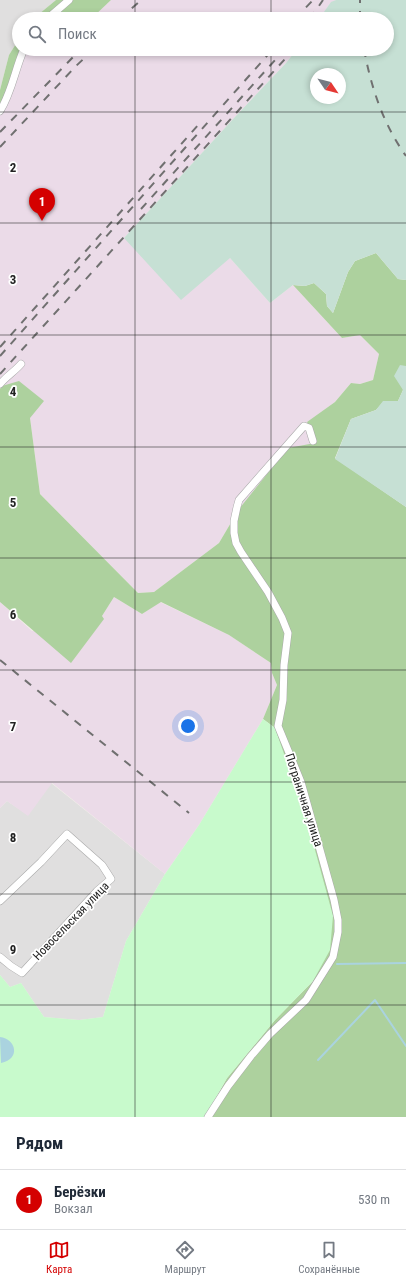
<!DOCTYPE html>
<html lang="ru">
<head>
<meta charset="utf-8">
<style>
  :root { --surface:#fff; --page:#f6f6f7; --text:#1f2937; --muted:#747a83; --line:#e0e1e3; --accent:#d40000 }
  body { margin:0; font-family:"Roboto Condensed",sans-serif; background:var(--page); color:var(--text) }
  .compass { position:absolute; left:310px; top:68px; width:36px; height:36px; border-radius:50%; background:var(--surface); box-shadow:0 2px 6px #0003; rotate:125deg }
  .you { position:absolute; left:188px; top:726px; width:14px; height:14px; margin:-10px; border:3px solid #fff; border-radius:50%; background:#1a73e8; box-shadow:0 0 0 6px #1a73e833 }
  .badge { display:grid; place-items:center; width:26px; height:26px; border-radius:50%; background:var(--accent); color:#fff; font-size:13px; font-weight:700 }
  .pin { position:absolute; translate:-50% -33px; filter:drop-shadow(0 1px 2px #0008) }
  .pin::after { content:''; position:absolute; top:21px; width:14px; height:12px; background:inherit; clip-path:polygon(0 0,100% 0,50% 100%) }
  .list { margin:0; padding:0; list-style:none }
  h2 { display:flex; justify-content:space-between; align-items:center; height:52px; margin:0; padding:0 16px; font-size:17px }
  h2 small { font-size:13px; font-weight:400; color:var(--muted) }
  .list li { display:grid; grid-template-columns:26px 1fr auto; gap:12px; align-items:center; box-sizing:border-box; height:60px; padding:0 16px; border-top:1px solid var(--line) }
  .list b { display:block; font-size:15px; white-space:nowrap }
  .list p { margin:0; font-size:13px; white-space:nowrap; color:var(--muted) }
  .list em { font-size:13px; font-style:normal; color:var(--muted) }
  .icon { flex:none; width:22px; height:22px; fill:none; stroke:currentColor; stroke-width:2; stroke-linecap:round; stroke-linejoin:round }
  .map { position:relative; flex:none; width:406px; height:1117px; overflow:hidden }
  .search { position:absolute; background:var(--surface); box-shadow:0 2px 6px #0003; left:12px; right:12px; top:12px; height:44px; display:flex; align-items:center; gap:10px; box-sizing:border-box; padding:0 14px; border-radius:22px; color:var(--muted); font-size:15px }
  .sheet { height:112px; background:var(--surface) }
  nav { display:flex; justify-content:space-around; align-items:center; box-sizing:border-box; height:56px; border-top:1px solid var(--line); background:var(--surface); font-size:11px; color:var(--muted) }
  nav a { display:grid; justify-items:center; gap:2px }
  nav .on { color:var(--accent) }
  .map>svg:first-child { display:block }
  .residential { fill:#e0dfdf }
  .industrial { fill:#ebdbe8 }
  .forest { fill:#add19e }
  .wetland { fill:#c6e0d4; fill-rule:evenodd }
  .park { fill:#c8facc }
  .water { fill:#aad3df }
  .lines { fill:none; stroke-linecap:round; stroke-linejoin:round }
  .stream { stroke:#aad3df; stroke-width:2 }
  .street-casing { stroke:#a9a9a9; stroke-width:8 }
  .street { stroke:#fff; stroke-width:7 }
  .rail { stroke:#707070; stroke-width:2; stroke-dasharray:8 8; stroke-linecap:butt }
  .grid { fill:none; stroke:#222; stroke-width:1; stroke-opacity:0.55 }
  .labels { text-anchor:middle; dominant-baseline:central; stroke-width:3.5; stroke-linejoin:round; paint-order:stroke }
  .street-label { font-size:12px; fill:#222; stroke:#fff }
  .grid-label { font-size:13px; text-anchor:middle; font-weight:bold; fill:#222; stroke:#fff; stroke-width:3.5; stroke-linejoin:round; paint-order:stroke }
</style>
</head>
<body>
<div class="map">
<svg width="406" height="1117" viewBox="0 0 406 1117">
  <rect width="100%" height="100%" fill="#f2efe9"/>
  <g class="residential">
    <polygon points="0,0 56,0 33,19 19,19 19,39 9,55 0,90"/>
    <polygon points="51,783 165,874 126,941 103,1017 79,1020 44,1017 21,983 10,987 0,975 0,808 7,801 28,815"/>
  </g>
  <g class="industrial">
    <polygon points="111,0 336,0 331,3 319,19 91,19"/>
    <polygon points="22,49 297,49 286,63 234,118 124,238 230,258 270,303 293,285 342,338 360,335 379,354 373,380 360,384 351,383 335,402 308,422 315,443 239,509 219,543 154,592 138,593 40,494 30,418 2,386 0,389 0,107"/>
    <polygon points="114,597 142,614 160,602 229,635 271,663 272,673 277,685 263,719 199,825 165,874 52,783 28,816 7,801 0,808 0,602 32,631 102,616"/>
  </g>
  <g class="forest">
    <polygon points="56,0 111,0 91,19 33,19"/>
    <polygon points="19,39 19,49 22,49 4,101 0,107 0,90 9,55"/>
    <polygon points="376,253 398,279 406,280 406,366 400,366 403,390 398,401 384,401 376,410 351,419 335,458 406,507 406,1117 205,1117 227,1078 275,1020 313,981 275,728 263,719 277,685 272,673 271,663 229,635 161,602 142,614 114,597 102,616 104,619 71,663 0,602 0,389 2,386 19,381 44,401 30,418 40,494 138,593 154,592 219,543 239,509 288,448 315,443 307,422 335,402 351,383 360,384 373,380 379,354 360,335 342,338 293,285 305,286 314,283 326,294 327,306 333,313 348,272 355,261"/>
  </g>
  <g class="wetland">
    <path d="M336,0H406V280L398,279L376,253L355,261L348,272L333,313L327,306L326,294L314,283L305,286L293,285L270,303L230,258L181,300L124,238L234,118L286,63L297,49H387V19H319L331,2ZM316,74H340V98H316Z"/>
    <polygon points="400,365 406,366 406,507 335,459 351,419 376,410 383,401 398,401 403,390 394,376"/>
  </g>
  <polygon class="park" points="263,719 275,728 306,817 333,916 330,950 313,981 275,1020 227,1078 205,1117 0,1117 0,975 10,987 21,983 44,1017 79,1020 103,1017 126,941 165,874 199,825"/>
  <path class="water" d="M0,1037C16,1039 21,1059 1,1063Z"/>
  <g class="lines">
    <g class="stream">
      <polyline points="337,964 406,963"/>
      <polyline points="318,1060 375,1000 406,1046"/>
    </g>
    <defs>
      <g id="street">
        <polyline points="47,19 69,0"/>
        <path d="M0,111C12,92 15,69 24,49"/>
        <path d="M0,384C7,376 15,371 21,364"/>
        <polyline points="0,901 41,862 67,834 102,865 111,879 97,891 22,973 11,966 0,957"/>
        <polyline points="208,1117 228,1086 251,1056 270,1034 306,1000 333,957 338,932 338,920 334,900 310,814 301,782 278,726 283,700 284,665 288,633 282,618 268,592 241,552 236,543 234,533 234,521 237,507 239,500 304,426 309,428 313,441"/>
      </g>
    </defs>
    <use href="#street" class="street-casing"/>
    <use href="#street" class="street"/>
    <g class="rail">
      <polyline points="112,19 122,9"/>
      <polyline points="120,19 141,0"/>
      <polyline points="295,19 313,0"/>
      <polyline points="310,19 323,0"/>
      <polyline points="360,19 360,0"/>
      <path d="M364,49C371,87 383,124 406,156"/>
      <polyline points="0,132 81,49"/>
      <polyline points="0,147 76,66 94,49"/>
      <polyline points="141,209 285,49"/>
      <polyline points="0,347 200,123"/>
      <polyline points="0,356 273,49"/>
      <polyline points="0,374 294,49"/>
      <polyline points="0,660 189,813"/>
    </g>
  </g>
  <path class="grid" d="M135,0V19M271,0V19M135,49V1117M271,49V1117M0,112H406M0,223H406M0,335H406M0,447H406M0,558H406M0,670H406M0,782H406M0,894H406M0,1005H406"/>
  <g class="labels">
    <g class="street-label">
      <text transform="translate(304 800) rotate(72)">Пограничная улица</text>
      <text transform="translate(71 921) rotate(-46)">Новосельская улица</text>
    </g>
  </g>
  <g class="grid-label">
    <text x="13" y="172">2</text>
    <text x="13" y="284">3</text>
    <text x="13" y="396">4</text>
    <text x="13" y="507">5</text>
    <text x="13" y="619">6</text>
    <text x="13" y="731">7</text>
    <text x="13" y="842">8</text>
    <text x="13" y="954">9</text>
  </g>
</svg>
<svg class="compass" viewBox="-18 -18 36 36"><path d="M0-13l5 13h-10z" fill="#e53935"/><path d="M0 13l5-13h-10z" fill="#747a83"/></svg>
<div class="you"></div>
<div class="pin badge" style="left:42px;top:221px">1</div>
<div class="search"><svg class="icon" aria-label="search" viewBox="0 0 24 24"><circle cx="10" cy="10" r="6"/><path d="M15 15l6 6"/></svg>Поиск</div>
</div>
<section class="sheet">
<h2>Рядом<small></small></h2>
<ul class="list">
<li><span class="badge">1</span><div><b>Берёзки</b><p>Вокзал</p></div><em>530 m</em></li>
</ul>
</section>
<nav>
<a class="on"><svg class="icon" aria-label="map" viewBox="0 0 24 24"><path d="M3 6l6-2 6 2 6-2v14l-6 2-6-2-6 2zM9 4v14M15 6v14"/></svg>Карта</a>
<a><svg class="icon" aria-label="directions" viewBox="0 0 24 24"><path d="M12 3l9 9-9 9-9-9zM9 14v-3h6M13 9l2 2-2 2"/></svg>Маршрут</a>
<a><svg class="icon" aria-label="saved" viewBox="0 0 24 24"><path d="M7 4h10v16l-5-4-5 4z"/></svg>Сохранённые</a>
</nav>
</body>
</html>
